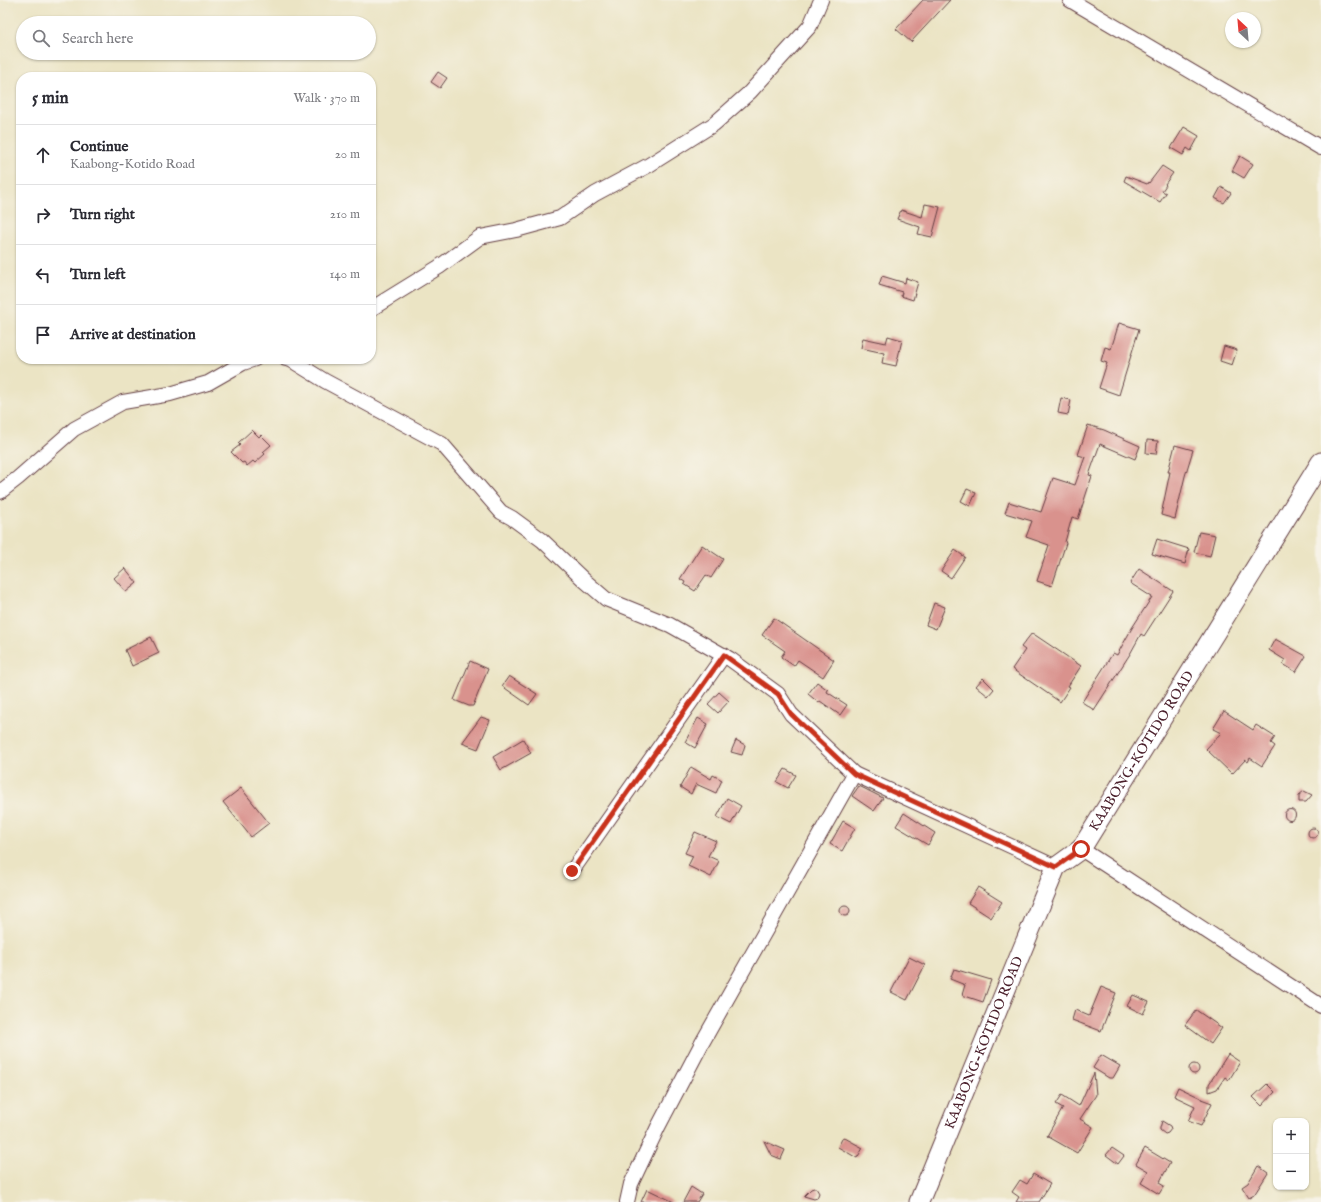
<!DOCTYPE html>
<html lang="en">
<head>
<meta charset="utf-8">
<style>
  :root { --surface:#fff; --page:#f2f2f3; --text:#2b2b33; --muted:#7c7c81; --line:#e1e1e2 }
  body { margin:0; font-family:"IM FELL English",serif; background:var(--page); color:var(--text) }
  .controls { position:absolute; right:12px; bottom:12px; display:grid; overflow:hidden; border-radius:8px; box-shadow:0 1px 3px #0004 }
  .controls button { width:36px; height:36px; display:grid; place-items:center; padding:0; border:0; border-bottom:1px solid var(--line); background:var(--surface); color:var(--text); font:20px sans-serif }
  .compass { position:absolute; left:1225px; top:12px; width:36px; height:36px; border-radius:50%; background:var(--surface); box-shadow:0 1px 3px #0004; rotate:334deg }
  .stop { position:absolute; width:12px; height:12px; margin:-9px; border:3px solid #c8321e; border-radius:50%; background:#fff }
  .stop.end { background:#c8321e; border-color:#fff; box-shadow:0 1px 4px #0008 }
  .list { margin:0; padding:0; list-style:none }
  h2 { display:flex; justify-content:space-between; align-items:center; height:52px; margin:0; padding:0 16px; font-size:17px }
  h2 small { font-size:13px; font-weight:400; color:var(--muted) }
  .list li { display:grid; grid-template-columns:26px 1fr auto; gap:12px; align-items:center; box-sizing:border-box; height:60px; padding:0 16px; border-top:1px solid var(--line) }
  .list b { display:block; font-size:15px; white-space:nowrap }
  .list p { margin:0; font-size:13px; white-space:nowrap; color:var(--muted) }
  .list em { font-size:13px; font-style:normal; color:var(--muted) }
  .icon { flex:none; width:22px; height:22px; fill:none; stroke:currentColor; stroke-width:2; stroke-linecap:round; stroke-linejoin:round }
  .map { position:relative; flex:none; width:1321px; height:1202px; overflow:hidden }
  .search { position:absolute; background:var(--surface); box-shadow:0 1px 3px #0004; left:16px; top:16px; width:360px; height:44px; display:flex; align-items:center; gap:10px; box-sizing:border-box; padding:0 14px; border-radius:22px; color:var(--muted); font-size:15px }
  .panel { position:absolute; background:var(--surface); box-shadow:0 1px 3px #0004; left:16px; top:72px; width:360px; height:292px; border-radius:16px }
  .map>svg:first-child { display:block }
  .building { fill:#d9928d }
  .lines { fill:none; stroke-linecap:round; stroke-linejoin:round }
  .minor-casing { stroke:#623d42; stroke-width:16 }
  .secondary-casing { stroke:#623d42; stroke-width:21 }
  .minor { stroke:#fff; stroke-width:14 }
  .secondary { stroke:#fff; stroke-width:19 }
  .route { stroke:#c8321e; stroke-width:5 }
  .labels { text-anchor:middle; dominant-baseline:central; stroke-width:3.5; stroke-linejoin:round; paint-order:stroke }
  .street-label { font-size:14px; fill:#4a1f2b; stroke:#f7f3e8 }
</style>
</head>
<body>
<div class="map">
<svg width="1321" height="1202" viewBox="0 0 1321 1202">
  <rect width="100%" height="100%" fill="#f7f3e8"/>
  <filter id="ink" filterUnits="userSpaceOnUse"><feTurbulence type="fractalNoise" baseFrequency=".025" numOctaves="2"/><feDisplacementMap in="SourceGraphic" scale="8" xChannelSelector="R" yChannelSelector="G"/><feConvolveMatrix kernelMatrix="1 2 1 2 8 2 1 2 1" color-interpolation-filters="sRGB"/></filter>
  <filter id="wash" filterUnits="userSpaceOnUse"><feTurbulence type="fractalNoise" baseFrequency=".012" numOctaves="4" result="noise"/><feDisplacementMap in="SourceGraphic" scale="16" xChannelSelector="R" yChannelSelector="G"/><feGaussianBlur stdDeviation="0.9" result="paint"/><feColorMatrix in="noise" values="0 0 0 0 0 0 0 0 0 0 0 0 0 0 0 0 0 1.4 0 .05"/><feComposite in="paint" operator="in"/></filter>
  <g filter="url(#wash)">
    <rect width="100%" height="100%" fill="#ebe4c4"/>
    <g id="blocks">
      <g class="building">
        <polygon points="923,0 950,0 911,42 896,29"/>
        <polygon points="438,72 447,78 440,88 431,82"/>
        <polygon points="1184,127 1199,136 1191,151 1187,148 1183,155 1171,148"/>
        <polygon points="1240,156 1253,164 1244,178 1232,171"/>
        <polygon points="1162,166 1173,173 1165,184 1166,185 1162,191 1166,193 1160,202 1124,181 1126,176 1147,184 1148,182 1149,183"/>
        <polygon points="1221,187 1231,193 1224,203 1215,198"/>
        <polygon points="925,204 940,207 932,237 918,234 920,227 897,219 901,210 922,217"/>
        <polygon points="882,276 905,283 906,278 918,282 913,300 901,296 902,292 879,285"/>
        <polygon points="1119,323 1139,329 1119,395 1099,388 1107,363 1101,361 1105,347 1111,349"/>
        <polygon points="888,336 902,340 896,366 882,363 884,353 861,348 863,338 886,343"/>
        <polygon points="1224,346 1237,350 1232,365 1220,361"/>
        <polygon points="1061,398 1071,400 1068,415 1058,413"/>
        <polygon points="1088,425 1104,430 1140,446 1135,459 1100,444 1089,475 1092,476 1078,519 1072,517 1065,542 1066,543 1052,586 1037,581 1049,545 1026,537 1032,521 1005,513 1009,502 1041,512 1053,478 1075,485 1085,457 1078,455"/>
        <polygon points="252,430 259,437 261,435 271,445 263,452 265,454 255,463 253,461 247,466 244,462 242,463 231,452 240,445 238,443"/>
        <polygon points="1147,440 1158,441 1156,454 1146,453"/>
        <polygon points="1175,445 1193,450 1185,476 1175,519 1161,515 1170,472 1168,472"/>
        <polygon points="967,489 976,493 970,506 961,501"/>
        <polygon points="1199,532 1215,535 1210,556 1194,552"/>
        <polygon points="1157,539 1189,549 1185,564 1152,554"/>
        <polygon points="702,545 723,559 711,578 706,575 695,591 684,584 685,582 680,579"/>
        <polygon points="955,550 965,557 951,578 941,571"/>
        <polygon points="125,568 137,583 126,592 114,578"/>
        <polygon points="1139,569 1173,591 1144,636 1141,634 1130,654 1094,710 1082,702 1113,653 1117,655 1132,628 1152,597 1130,583"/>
        <polygon points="934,603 945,607 936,629 926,625"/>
        <polygon points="774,618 834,660 823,677 798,660 794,666 781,657 785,651 762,635"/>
        <polygon points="1032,633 1081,666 1068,686 1070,687 1060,702 1012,669 1025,650 1021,647"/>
        <polygon points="151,637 159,653 132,666 125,650"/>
        <polygon points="1275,639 1306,656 1296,672 1283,664 1285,660 1269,650"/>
        <polygon points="470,661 488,669 473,706 469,706 454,700"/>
        <polygon points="509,676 537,694 529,705 502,686"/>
        <polygon points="983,678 994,689 988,696 976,686"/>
        <polygon points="817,682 828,690 827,692 847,705 840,715 820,701 819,703 808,694"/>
        <polygon points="719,692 729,701 718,713 708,704"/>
        <polygon points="1224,711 1253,730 1256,725 1275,737 1271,743 1275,746 1262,766 1250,758 1248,762 1245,760 1232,774 1206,749 1221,733 1213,729"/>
        <polygon points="481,717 490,720 478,749 462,743"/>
        <polygon points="698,718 708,724 695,748 685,742"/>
        <polygon points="523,739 531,753 501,770 493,757"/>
        <polygon points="736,740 745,745 742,755 731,752"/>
        <polygon points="691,767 711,779 713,775 722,780 716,793 696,784 691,794 680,787"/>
        <polygon points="785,769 796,775 788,788 777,782"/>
        <polygon points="859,786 883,798 874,811 852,796"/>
        <polygon points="241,788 269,823 251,837 223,802"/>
        <polygon points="1304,791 1312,795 1306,802 1299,802 1299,795"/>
        <polygon points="727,798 741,806 731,824 717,817"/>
        <circle cx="1290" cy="815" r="5.5"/>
        <polygon points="904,813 935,833 928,845 896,826"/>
        <polygon points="843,821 855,828 842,851 830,844"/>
        <circle cx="1313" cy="833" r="5"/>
        <polygon points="695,832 716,841 708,856 719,861 711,877 688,866 693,856 685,853"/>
        <polygon points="978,887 1002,902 991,918 968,903"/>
        <circle cx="845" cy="911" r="5"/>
        <polygon points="909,957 925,965 907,1000 891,992"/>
        <polygon points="954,969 991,980 983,1002 962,995 965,985 950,979"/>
        <polygon points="1101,987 1116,993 1101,1031 1072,1020 1075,1010 1089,1016"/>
        <polygon points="1133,995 1149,1002 1143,1014 1127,1006"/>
        <polygon points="1196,1010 1222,1028 1211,1044 1185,1025"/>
        <polygon points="1228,1054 1240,1062 1229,1080 1225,1077 1217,1089 1209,1092 1209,1084"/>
        <polygon points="1101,1055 1120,1066 1113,1078 1109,1078 1093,1068"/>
        <circle cx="1194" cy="1069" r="5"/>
        <polygon points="1094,1073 1096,1095 1080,1119 1093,1127 1077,1153 1047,1136 1063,1108 1056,1104 1062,1095 1079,1106"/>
        <polygon points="1267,1084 1275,1092 1262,1106 1253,1097"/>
        <polygon points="1178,1087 1201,1098 1201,1099 1212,1103 1201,1126 1188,1121 1195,1106 1174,1096"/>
        <polygon points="1162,1121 1170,1126 1171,1129 1168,1133 1165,1134 1160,1130 1160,1128"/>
        <polygon points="843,1137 863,1148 857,1158 838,1147"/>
        <polygon points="764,1141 785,1150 781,1159 771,1155"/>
        <polygon points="1112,1148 1124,1156 1118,1164 1106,1155"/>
        <polygon points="1145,1148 1170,1163 1159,1183 1164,1186 1159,1194 1141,1183 1148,1171 1136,1164"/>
        <polygon points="1258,1166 1268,1173 1254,1195 1249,1198 1242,1187 1248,1183"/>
        <polygon points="1033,1174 1050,1184 1039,1202 1016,1202 1019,1197 1012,1192 1020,1180 1027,1184"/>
        <polygon points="691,1187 702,1194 697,1202 683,1202"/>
        <polygon points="814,1188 816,1188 819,1193 817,1198 814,1199 804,1196 811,1189"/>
        <polygon points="647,1189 674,1202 641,1202"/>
      </g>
    </g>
  </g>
  <g filter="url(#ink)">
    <use href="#blocks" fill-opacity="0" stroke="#623d42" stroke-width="1"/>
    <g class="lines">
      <defs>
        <g id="minor">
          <polyline points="1070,0 1321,148"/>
          <polyline points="371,309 439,267 480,237 516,230 560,218 595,194 649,165 714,124 750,92 810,26 821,0"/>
          <polyline points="286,359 291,360 325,381 442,444 501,512 512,518 542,540 584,580 606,599 670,625 730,659 778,694 791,714 854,774"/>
          <polyline points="0,492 18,478 74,429 123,402 170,394 208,383 243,363 255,359"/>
          <polyline points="1081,849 1321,1006"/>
          <polyline points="572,871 724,655"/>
          <polyline points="627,1202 631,1184 658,1127 702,1043 854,774 1056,867"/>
        </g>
        <g id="secondary">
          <path id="s1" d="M919,1202L1056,867L1081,849L1321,462"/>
        </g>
      </defs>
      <use href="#minor" class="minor-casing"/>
      <use href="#secondary" class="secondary-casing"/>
      <use href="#minor" class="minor"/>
      <use href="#secondary" class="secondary"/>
    </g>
  </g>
  <g class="lines" filter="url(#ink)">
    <polyline class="route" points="572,871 724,655 778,694 791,714 854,774 1056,867 1081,849"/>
  </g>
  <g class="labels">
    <g class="street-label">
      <text stroke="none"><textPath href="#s1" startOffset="508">KAABONG-KOTIDO ROAD</textPath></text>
      <text stroke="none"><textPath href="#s1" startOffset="172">KAABONG-KOTIDO ROAD</textPath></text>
    </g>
  </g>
</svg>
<div class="controls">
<button>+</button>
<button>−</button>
</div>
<svg class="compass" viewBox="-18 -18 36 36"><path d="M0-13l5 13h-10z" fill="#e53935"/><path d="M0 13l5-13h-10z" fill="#7c7c81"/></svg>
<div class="stop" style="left:1081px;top:849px"></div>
<div class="stop end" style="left:572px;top:871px"></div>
<div class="search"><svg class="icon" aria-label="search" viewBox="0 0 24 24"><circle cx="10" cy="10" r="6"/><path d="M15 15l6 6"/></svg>Search here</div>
<section class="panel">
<h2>5 min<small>Walk · 370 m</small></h2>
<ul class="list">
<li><svg class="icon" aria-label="ahead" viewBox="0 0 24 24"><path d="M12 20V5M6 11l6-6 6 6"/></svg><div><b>Continue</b><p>Kaabong-Kotido Road</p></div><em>20 m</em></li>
<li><svg class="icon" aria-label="right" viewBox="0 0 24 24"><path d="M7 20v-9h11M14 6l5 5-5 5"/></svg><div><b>Turn right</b></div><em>210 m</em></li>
<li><svg class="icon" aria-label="left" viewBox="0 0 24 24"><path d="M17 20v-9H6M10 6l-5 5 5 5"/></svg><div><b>Turn left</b></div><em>140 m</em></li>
<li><svg class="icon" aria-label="arrive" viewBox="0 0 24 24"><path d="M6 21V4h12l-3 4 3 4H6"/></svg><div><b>Arrive at destination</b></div></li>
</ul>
</section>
</div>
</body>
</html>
